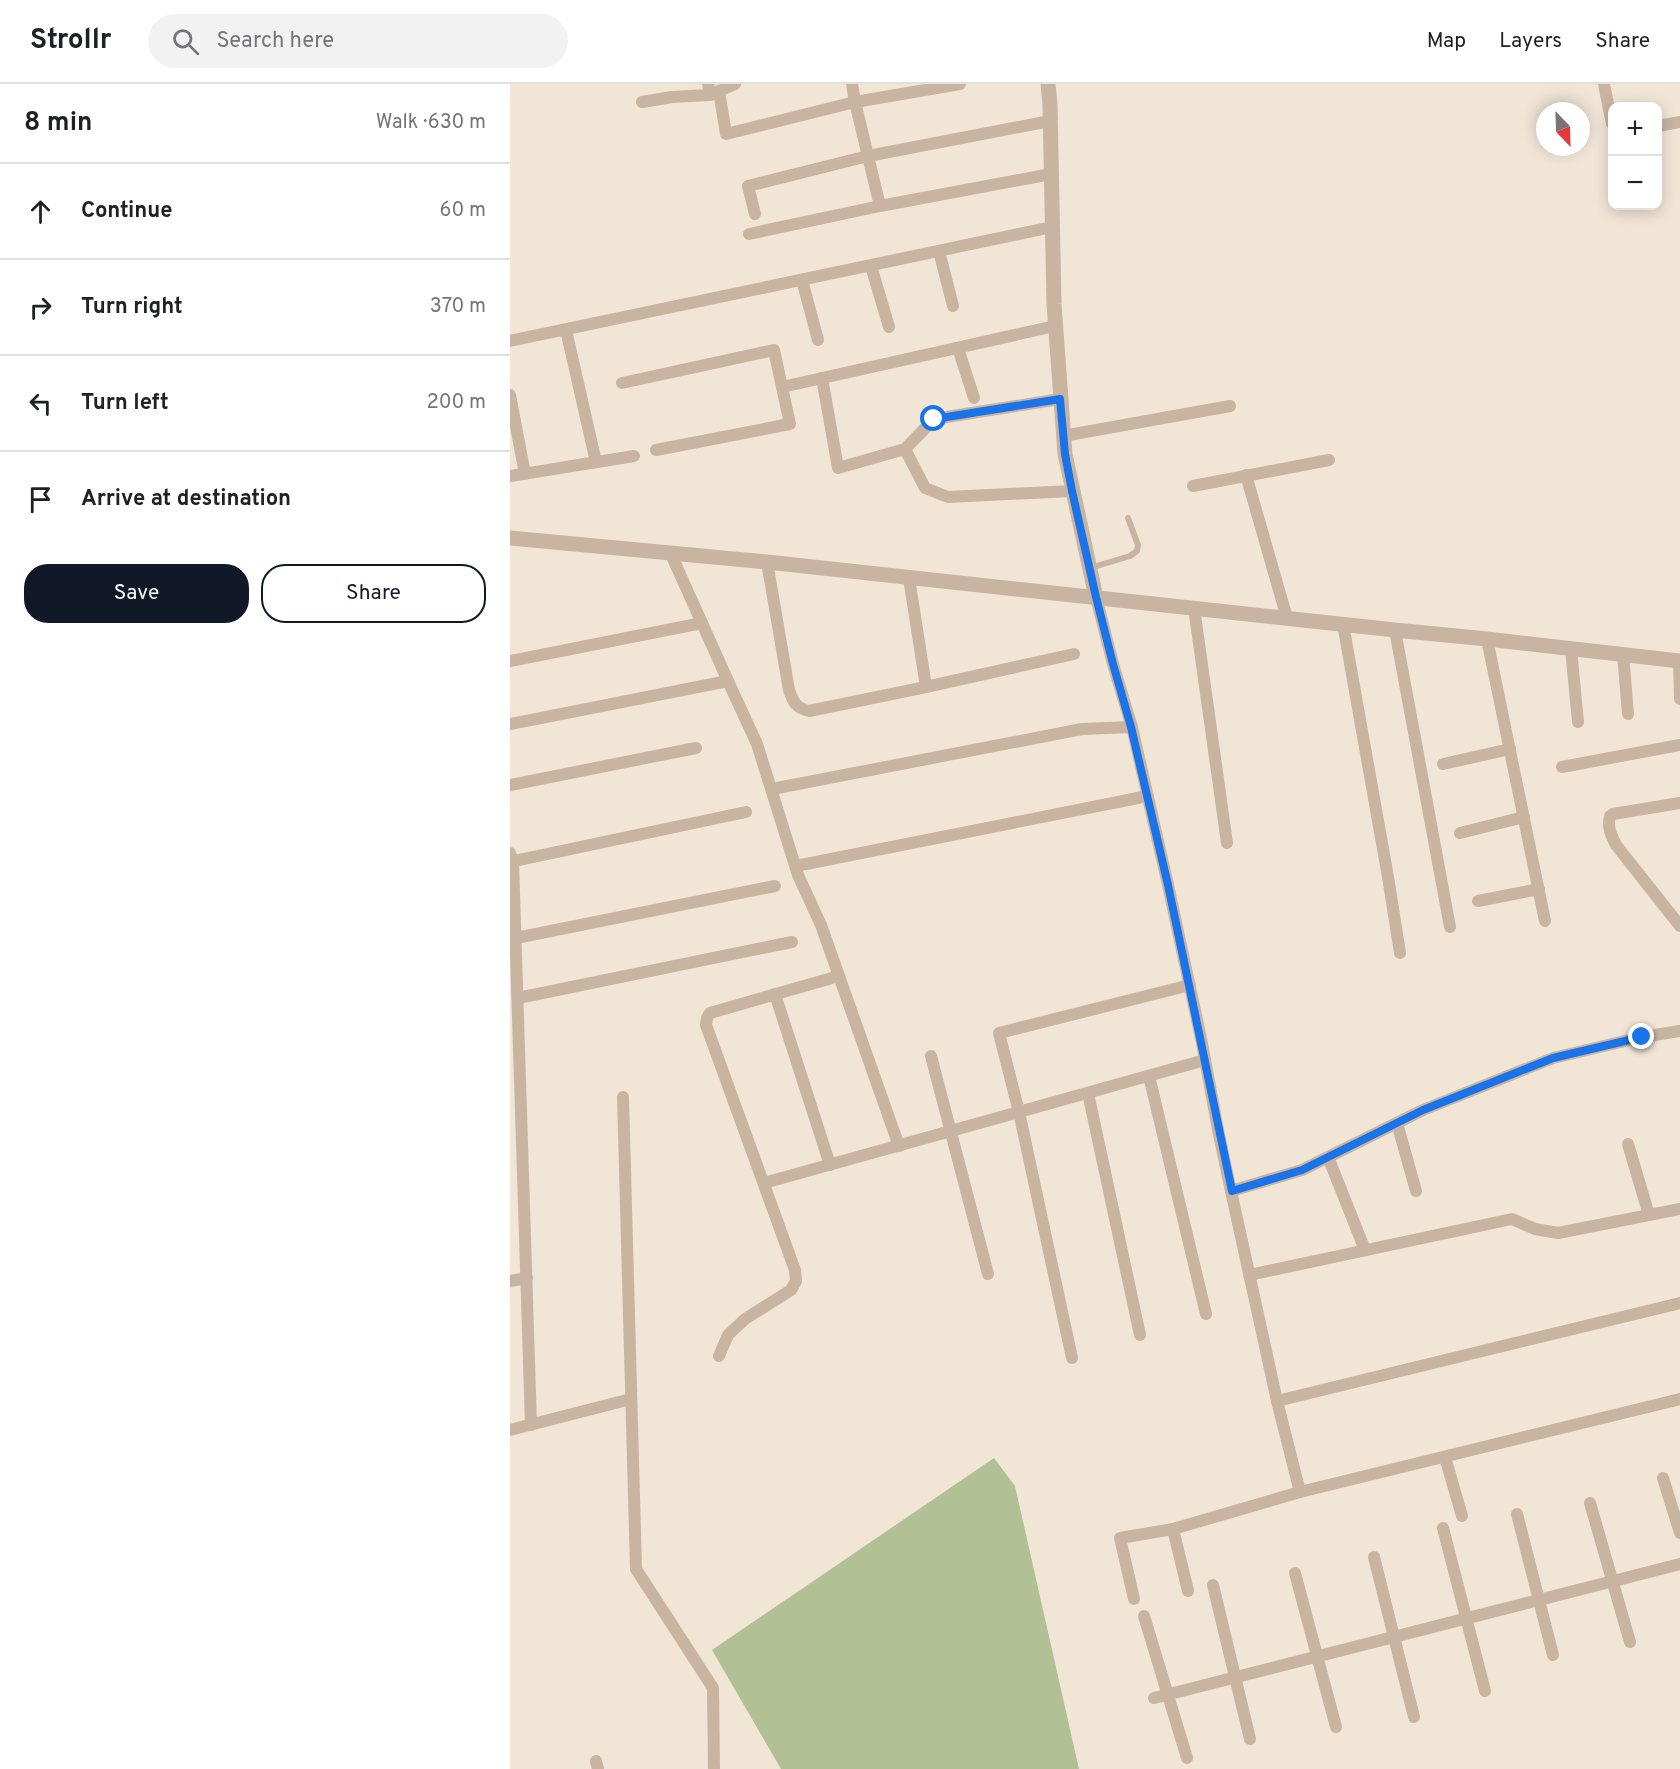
<!DOCTYPE html>
<html lang="en">
<head>
<meta charset="utf-8">
<style>
  :root { --surface:#fff; --page:#f2f2f2; --text:#202124; --muted:#757577; --line:#e0e0e0; --accent:#111827 }
  body { margin:0; font-family:Overpass,sans-serif; background:var(--page); color:var(--text) }
  .controls { position:absolute; right:18px; top:18px; display:grid; overflow:hidden; border-radius:12px; box-shadow:0 3px 15px #0003 }
  .controls button { width:54px; height:54px; display:grid; place-items:center; padding:0; border:0; border-bottom:2px solid var(--line); background:var(--surface); color:var(--text); font:30px sans-serif }
  .compass { position:absolute; left:1026px; top:18px; width:54px; height:54px; border-radius:50%; background:var(--surface); box-shadow:0 3px 15px #0003; rotate:157deg }
  .stop { position:absolute; width:18px; height:18px; margin:-14px; border:4px solid #1a73e8; border-radius:50%; background:#fff }
  .stop.end { background:#1a73e8; border-color:#fff; box-shadow:0 2px 6px #0008 }
  .list { margin:0; padding:0; list-style:none }
  h2 { display:flex; justify-content:space-between; align-items:center; height:78px; margin:0; padding:0 24px; font-size:26px }
  h2 small { font-size:20px; font-weight:400; color:var(--muted) }
  .list li { display:grid; grid-template-columns:39px 1fr auto; gap:18px; align-items:center; box-sizing:border-box; height:96px; padding:0 24px; border-top:2px solid var(--line) }
  .list b { display:block; font-size:22px; white-space:nowrap }
  .list em { font-size:20px; font-style:normal; color:var(--muted) }
  .actions { display:flex; gap:12px; padding:18px 24px }
  .actions a { flex:1; padding:14px 0; border:2px solid var(--accent); border-radius:24px; text-align:center; font-size:21px; color:var(--accent) }
  .actions .main { background:var(--accent); color:#fff }
  .icon { flex:none; width:33px; height:33px; fill:none; stroke:currentColor; stroke-width:2; stroke-linecap:round; stroke-linejoin:round }
  .map { position:relative; flex:none; width:1170px; height:1685px; overflow:hidden }
  header { display:flex; align-items:center; gap:36px; box-sizing:border-box; height:84px; padding:0 30px; background:var(--surface); border-bottom:2px solid var(--line) }
  header strong { font-size:28px }
  nav { display:flex; gap:33px; margin-inline-start:auto; font-size:21px }
  .search { width:420px; height:54px; background:var(--page); display:flex; align-items:center; gap:15px; box-sizing:border-box; padding:0 21px; border-radius:33px; color:var(--muted); font-size:22px }
  main { display:flex }
  aside { flex:1; background:var(--surface) }
  .map>svg:first-child { display:block }
  .green { fill:#b2c096 }
  .lines { fill:none; stroke-linecap:round; stroke-linejoin:round }
  .service { stroke:#c9b4a2; stroke-width:6 }
  .minor { stroke:#c9b4a2; stroke-width:12 }
  .tertiary { stroke:#c9b4a2; stroke-width:15 }
  .route { stroke:#1a73e8; stroke-width:8 }
</style>
</head>
<body>
<header>
<strong>Strollr</strong>
<div class="search"><svg class="icon" aria-label="search" viewBox="0 0 24 24"><circle cx="10" cy="10" r="6"/><path d="M15 15l6 6"/></svg>Search here</div>
<nav><a>Map</a><a>Layers</a><a>Share</a></nav>
</header>
<main>
<aside>
<h2>8 min<small>Walk · 630 m</small></h2>
<ul class="list">
<li><svg class="icon" aria-label="ahead" viewBox="0 0 24 24"><path d="M12 20V5M6 11l6-6 6 6"/></svg><div><b>Continue</b></div><em>60 m</em></li>
<li><svg class="icon" aria-label="right" viewBox="0 0 24 24"><path d="M7 20v-9h11M14 6l5 5-5 5"/></svg><div><b>Turn right</b></div><em>370 m</em></li>
<li><svg class="icon" aria-label="left" viewBox="0 0 24 24"><path d="M17 20v-9H6M10 6l-5 5 5 5"/></svg><div><b>Turn left</b></div><em>200 m</em></li>
<li><svg class="icon" aria-label="arrive" viewBox="0 0 24 24"><path d="M6 21V4h12l-3 4 3 4H6"/></svg><div><b>Arrive at destination</b></div></li>
</ul>
<div class="actions"><a class="main">Save</a><a>Share</a></div>
</aside>
<div class="map">
<svg width="1170" height="1685" viewBox="0 0 1170 1685">
  <rect width="100%" height="100%" fill="#f1e5d6"/>
  <polygon class="green" points="484,1374 505,1402 569,1685 271,1685 202,1566"/>
  <g class="lines">
    <polyline class="service" points="580,484 620,472 627,467 628,461 618,434"/>
    <g class="minor">
      <polyline points="198,0 200,11 225,0"/>
      <polyline points="342,0 345,18 450,0"/>
      <polyline points="1094,0 1102,40"/>
      <polyline points="209,7 216,50 345,18 370,122"/>
      <polyline points="132,18 162,13 200,11"/>
      <polyline points="1148,42 1170,38"/>
      <polyline points="245,130 238,102 358,72 540,37"/>
      <polyline points="239,150 370,122 541,90"/>
      <polyline points="429,167 443,222"/>
      <polyline points="361,182 379,243"/>
      <polyline points="292,196 308,256"/>
      <polyline points="56,246 86,378"/>
      <polyline points="0,257 542,143"/>
      <polyline points="448,264 464,314"/>
      <polyline points="312,294 328,384 395,365 424,335 550,315"/>
      <polyline points="112,299 264,266 280,340 146,366"/>
      <polyline points="272,303 545,242"/>
      <polyline points="0,311 15,390"/>
      <polyline points="553,352 720,322"/>
      <polyline points="395,365 415,404 438,413 562,407"/>
      <polyline points="736,391 777,534"/>
      <polyline points="0,392 124,372"/>
      <polyline points="683,402 819,376"/>
      <path d="M257,478L279,606C283,618 286,624 299,627L416,603L564,570"/>
      <polyline points="399,494 416,603"/>
      <polyline points="586,513 603,580 622,643 658,801 692,959 708,1046 721,1107 792,1086 913,1026 1043,974 1132,953 1170,947"/>
      <polyline points="684,524 717,759"/>
      <polyline points="833,540 878,793 890,869"/>
      <polyline points="885,546 940,843"/>
      <polyline points="977,555 1035,837"/>
      <polyline points="1061,565 1068,638"/>
      <polyline points="1113,570 1118,630"/>
      <polyline points="0,577 192,539"/>
      <polyline points="1169,577 1170,615"/>
      <polyline points="218,597 247,660 288,791 311,841 389,1062"/>
      <polyline points="0,640 218,597 160,468"/>
      <polyline points="933,680 1000,665"/>
      <polyline points="1052,683 1170,661"/>
      <polyline points="0,701 186,664"/>
      <polyline points="262,705 572,645 622,643"/>
      <path d="M1170,719L1103,730L1100,732C1097,743 1101,751 1106,761L1170,842"/>
      <polyline points="950,749 1014,733"/>
      <polyline points="0,769 3,777 21,1341"/>
      <polyline points="0,778 236,728"/>
      <polyline points="286,782 638,712"/>
      <polyline points="968,817 1029,805"/>
      <polyline points="6,854 265,802"/>
      <polyline points="265,910 320,1081"/>
      <polyline points="8,914 282,858"/>
      <polyline points="421,972 478,1190"/>
      <polyline points="639,992 696,1230"/>
      <polyline points="578,1009 630,1251"/>
      <polyline points="113,1013 126,1485 203,1604 204,1685"/>
      <polyline points="887,1039 906,1107"/>
      <polyline points="1118,1060 1139,1131"/>
      <polyline points="818,1073 855,1166"/>
      <polyline points="254,1099 695,976"/>
      <polyline points="721,1107 767,1317 790,1408"/>
      <polyline points="739,1191 1002,1135 1025,1145 1048,1149 1170,1125"/>
      <polyline points="0,1197 17,1194"/>
      <polyline points="209,1272 218,1251 235,1235 281,1206 286,1197 285,1186 196,941 197,934 200,929 329,892"/>
      <polyline points="562,1274 509,1028 489,949 680,901"/>
      <polyline points="767,1317 1170,1219"/>
      <polyline points="0,1346 121,1315"/>
      <polyline points="935,1373 952,1432"/>
      <polyline points="1153,1394 1170,1449"/>
      <polyline points="1080,1419 1120,1558"/>
      <polyline points="1007,1430 1043,1571"/>
      <polyline points="933,1444 975,1607"/>
      <polyline points="663,1445 678,1507"/>
      <polyline points="864,1473 904,1633"/>
      <polyline points="785,1489 826,1643"/>
      <polyline points="703,1501 740,1655"/>
      <polyline points="624,1515 610,1454 663,1445 790,1408 1170,1315"/>
      <polyline points="634,1532 677,1674"/>
      <polyline points="644,1614 1170,1480"/>
      <polyline points="86,1677 88,1685"/>
    </g>
    <g class="tertiary">
      <polyline points="538,0 540,20 544,220 555,370 586,513"/>
      <polyline points="0,454 257,478 885,546 977,555 1170,577"/>
    </g>
  </g>
  <g class="lines">
    <polyline class="route" points="424,335 550,315 555,370 562,407 586,513 603,580 621,643 658,801 722,1107 792,1086 913,1026 1043,974 1132,953"/>
  </g>
</svg>
<div class="controls">
<button>+</button>
<button>−</button>
</div>
<svg class="compass" viewBox="-18 -18 36 36"><path d="M0-13l5 13h-10z" fill="#e53935"/><path d="M0 13l5-13h-10z" fill="#757577"/></svg>
<div class="stop" style="left:424px;top:335px"></div>
<div class="stop end" style="left:1132px;top:953px"></div>
</div>
</main>
</body>
</html>
